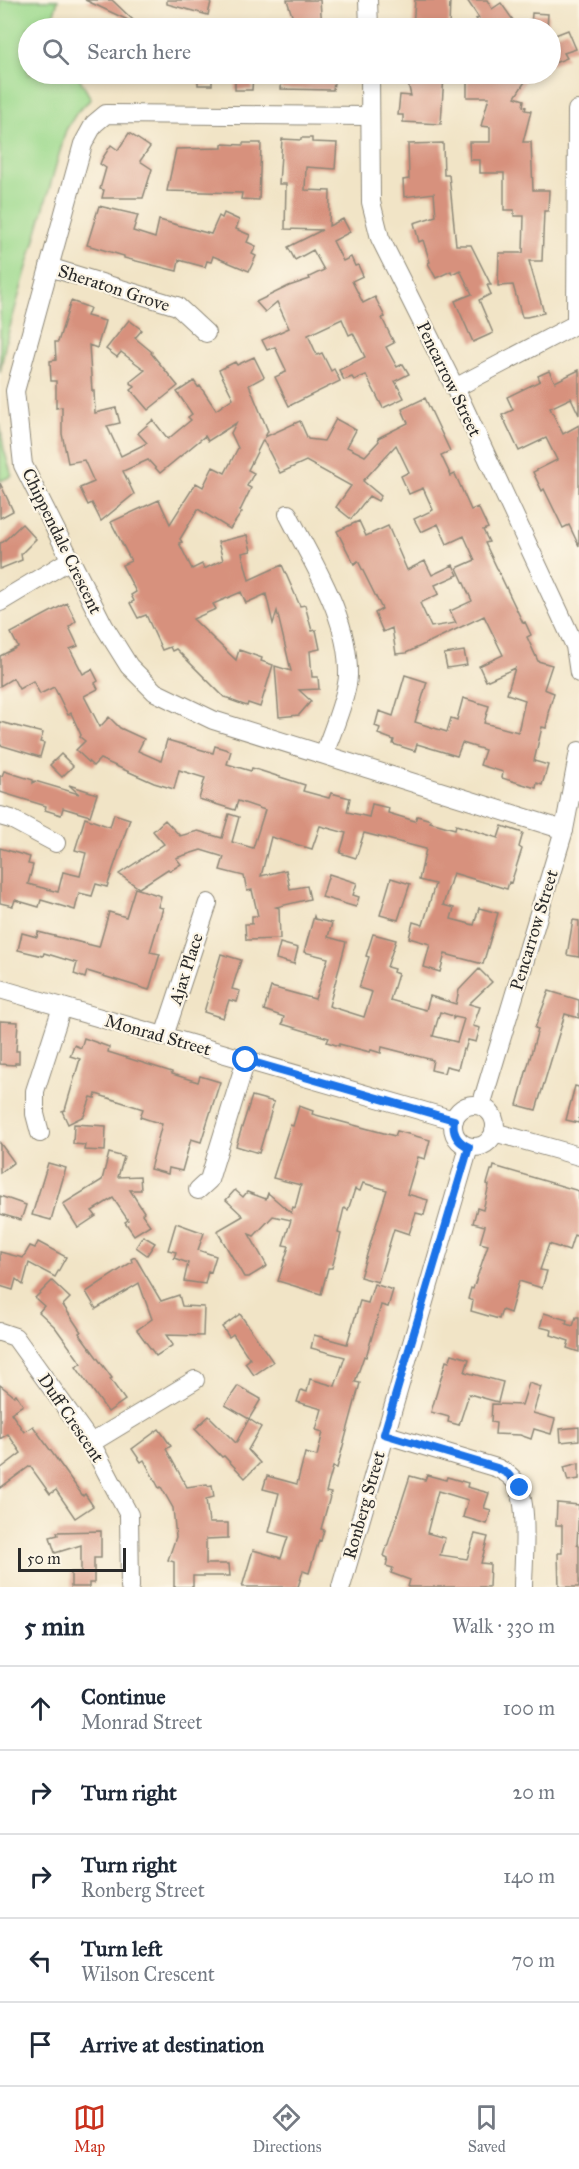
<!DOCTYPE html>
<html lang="en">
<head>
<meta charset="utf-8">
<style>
  :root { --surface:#fff; --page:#f2f2f3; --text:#1f2937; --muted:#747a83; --line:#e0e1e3; --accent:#c8321e }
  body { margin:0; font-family:"IM FELL Great Primer",serif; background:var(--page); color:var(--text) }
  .scale { position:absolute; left:18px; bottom:15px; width:108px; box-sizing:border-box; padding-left:6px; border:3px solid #2b2b2b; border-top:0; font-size:16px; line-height:21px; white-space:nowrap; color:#2b2b2b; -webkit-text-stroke:4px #fcf5e5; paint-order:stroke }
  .stop { position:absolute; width:18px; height:18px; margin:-14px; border:4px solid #1a73e8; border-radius:50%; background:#fff }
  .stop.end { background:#1a73e8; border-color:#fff; box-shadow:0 2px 6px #0008 }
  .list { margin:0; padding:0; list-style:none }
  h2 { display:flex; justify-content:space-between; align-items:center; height:78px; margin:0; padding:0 24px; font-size:26px }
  h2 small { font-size:20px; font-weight:400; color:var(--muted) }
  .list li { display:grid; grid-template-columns:39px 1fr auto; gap:18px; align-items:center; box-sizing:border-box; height:84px; padding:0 24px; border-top:2px solid var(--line) }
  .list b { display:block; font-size:22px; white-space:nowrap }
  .list p { margin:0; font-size:20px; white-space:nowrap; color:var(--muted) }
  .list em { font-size:20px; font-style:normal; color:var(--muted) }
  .icon { flex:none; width:33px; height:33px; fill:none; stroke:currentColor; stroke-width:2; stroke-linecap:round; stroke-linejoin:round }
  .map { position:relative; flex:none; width:579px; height:1587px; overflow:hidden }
  .search { position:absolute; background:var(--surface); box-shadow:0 3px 9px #0003; left:18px; right:18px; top:18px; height:66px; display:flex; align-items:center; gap:15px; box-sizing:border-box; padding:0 21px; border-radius:33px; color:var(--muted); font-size:22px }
  .sheet { height:498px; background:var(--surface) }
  nav { display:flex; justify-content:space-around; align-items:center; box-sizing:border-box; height:84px; border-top:2px solid var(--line); background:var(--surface); font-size:16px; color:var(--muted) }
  nav a { display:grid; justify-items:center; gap:3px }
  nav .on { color:var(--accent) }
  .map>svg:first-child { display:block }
  .green { fill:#9dda8e; stroke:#64825c; stroke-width:1.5 }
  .building { fill:#d7917d; fill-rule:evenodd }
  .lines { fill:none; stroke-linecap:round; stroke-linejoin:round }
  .minor-casing { stroke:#8e8878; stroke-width:20 }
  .minor { stroke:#fff; stroke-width:18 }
  .route { stroke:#1a73e8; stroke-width:8 }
  .labels { text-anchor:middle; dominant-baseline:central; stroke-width:4.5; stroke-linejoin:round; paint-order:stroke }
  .street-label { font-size:18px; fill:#2b2b2b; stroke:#fcf5e5 }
</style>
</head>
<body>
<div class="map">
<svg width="579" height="1587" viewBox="0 0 579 1587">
  <rect width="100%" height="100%" fill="#fcf5e5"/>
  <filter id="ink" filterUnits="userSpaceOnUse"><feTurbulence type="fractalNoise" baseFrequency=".0167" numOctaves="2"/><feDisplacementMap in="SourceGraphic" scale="12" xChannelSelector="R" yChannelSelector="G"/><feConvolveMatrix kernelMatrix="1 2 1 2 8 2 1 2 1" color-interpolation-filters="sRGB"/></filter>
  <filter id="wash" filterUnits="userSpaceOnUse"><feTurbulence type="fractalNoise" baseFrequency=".008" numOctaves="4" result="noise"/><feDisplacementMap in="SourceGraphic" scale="24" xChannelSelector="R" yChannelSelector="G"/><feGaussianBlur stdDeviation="1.35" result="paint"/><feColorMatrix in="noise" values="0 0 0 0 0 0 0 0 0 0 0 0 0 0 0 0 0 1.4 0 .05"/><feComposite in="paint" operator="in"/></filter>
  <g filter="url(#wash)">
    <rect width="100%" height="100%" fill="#f1e4c6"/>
    <g class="green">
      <polygon points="0,0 58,0 51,23 53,28 28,28 28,74 77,74 91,99 77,112 66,130 6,341 0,373"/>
      <polygon points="0,423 4,449 12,476 0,481"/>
    </g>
    <g id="blocks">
      <g class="building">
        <polygon points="85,0 112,0 133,20 132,22"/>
        <polygon points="167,0 205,0 211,2 208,15 167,4"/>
        <polygon points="287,0 320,0 322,28 296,28"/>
        <polygon points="415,0 450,0 449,28 413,28"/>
        <polygon points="467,0 487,0 492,9 501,3 513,20 506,25 500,25 502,28 483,28 476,19 479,18"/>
        <polygon points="532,13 548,14 547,28 531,27"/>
        <polygon points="568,30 576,49 564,53 567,58 550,65 550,37"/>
        <rect x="198" y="74" width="14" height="11"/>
        <polygon points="235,74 253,74 252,90 235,90"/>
        <polygon points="287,74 335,74 333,90 281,89 282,77 287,77"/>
        <polygon points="406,74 444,74 441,124 403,122 403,115 398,115 400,95 411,96"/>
        <polygon points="472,74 530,74 515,97 524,100 523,106 526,107 525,110 531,111 523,142 531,142 533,190 549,190 548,211 544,211 542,261 529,261 544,313 527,317 522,317 513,285 498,286 499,253 523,253 524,216 514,216 514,210 504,210 504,173 480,173 480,160 470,160 469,142 490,142 490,127 481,126 489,97 467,97 467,84"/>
        <polygon points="129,133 150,147 140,161 152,169 143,198 102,198 104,190 100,189 106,168 100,164 102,159 111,145 118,150"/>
        <polygon points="301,138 312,138 312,142 337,143 335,169 306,167 305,190 330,191 329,226 343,219 350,232 333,241 343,261 351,257 355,266 358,265 363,276 352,281 363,303 375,297 385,317 382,318 394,343 386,347 397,367 403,364 409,374 395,381 404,398 383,408 366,375 354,380 352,377 344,380 339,370 365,357 353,333 349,335 342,319 308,335 317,355 322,353 331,371 334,369 340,381 289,406 275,377 286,372 286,370 275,347 267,350 262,340 289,328 277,302 265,312 256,302 289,286 310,279 309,277 324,270 313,250 295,260 288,247 322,230 285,229 286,184 279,184 282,139 301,140"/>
        <polygon points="243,143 261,143 259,200 241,199 242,193 167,191 176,149 222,148 222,144 243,145"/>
        <polygon points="443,143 444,175 449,175 456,245 471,245 491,285 487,285 491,294 479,300 493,333 473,342 455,301 472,294 460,270 452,274 451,271 436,278 428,263 430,262 423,240 419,242 414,223 436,216 434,193 404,197 403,180 409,179 408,144"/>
        <polygon points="99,206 138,215 133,231 155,238 159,220 211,234 219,216 222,218 224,213 239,220 236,229 250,235 247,242 256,246 252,254 256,256 249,271 213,256 211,262 207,261 205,267 179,260 177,271 124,258 124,256 87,245"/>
        <polygon points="71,301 90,308 87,316 105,321 97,348 89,345 92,391 94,391 95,413 116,408 120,423 107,426 121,456 147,443 138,433 153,420 168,439 191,420 188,417 192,414 177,392 194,381 198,387 200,386 216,410 233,398 219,370 235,362 237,365 254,357 264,377 249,385 268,431 265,437 300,421 308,439 324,441 336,419 356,430 347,447 365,456 379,441 378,438 408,423 402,409 425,398 450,451 441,455 451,476 455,474 471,510 478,507 488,528 483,530 489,542 485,543 523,623 525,622 531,635 527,637 538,661 552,665 544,689 554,693 548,713 549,714 546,728 542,727 534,761 548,765 542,785 537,783 536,788 502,778 503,772 480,765 485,750 462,743 457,756 417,744 415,751 393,744 394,740 378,734 380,728 375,726 379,711 393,716 405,675 427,682 415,722 447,732 451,718 457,720 463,698 489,706 484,723 518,732 525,700 507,694 515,668 486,681 479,666 503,655 484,616 406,653 396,654 392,628 383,632 375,613 382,609 358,561 354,564 337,531 359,521 366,536 388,526 407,570 425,561 432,575 453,565 458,575 435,585 439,594 420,603 431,627 456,623 450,611 472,601 457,568 475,560 464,536 447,544 438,524 421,532 414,519 433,510 423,488 409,494 401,476 409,472 396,445 363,481 381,496 378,501 369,496 351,519 336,507 351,486 306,461 280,473 263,440 248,470 254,473 247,486 251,488 240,511 242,512 230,529 198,509 180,539 182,542 179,543 192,569 202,564 204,569 223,560 218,542 247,535 251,551 242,553 249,580 282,565 300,606 305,605 312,631 316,630 320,649 310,651 312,677 318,677 319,689 299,690 311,701 299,715 279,717 275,666 291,671 277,611 273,624 266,594 246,603 241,592 213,604 216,609 193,619 236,660 239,650 262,658 261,661 273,665 260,707 248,703 247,706 230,700 231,699 224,697 176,649 172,651 170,647 162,650 146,615 138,618 130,603 134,601 131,595 136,592 122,565 131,561 111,522 159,500 170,524 196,483 203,487 213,467 225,473 238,448 231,433 236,423 208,441 205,436 160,473 148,460 123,471 134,494 101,521 92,503 88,505 80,488 94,482 84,460 68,463 62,434 62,407 56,408 56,381 51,381 50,361 56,360 55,342 58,342"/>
        <polygon points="129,320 142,330 135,338 152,352 151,353 178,386 148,410 131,390 135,387 130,382 145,370 121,352 117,357 106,349"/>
        <polygon points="579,370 579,415 571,398 550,408 563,434 579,425 579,546 569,525 563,528 544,489 542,491 533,472 557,460 546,438 519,451 502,415 513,410 507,397 540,381 538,376 549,371 555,382"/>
        <polygon points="0,483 13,511 0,518"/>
        <polygon points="22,524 36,539 21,554 22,560 0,569 0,543 3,542"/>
        <polygon points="67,603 76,621 69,627 78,646 70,649 83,674 92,669 98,681 95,683 98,689 84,696 100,727 109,717 120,728 144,739 138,751 161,761 167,740 213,753 215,746 231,751 227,764 251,771 252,768 305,785 303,791 329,798 331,793 350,798 347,812 369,817 372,804 389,808 388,813 415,821 417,816 431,820 430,822 455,829 456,825 498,838 502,826 523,833 519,847 522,849 511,883 509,882 507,889 453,873 443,905 454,908 451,919 474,925 479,908 498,913 483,964 445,954 440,972 424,967 430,944 409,938 413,922 423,925 435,884 419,880 426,849 364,833 356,858 340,853 346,833 320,826 312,849 271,837 261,876 286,870 290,889 307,886 310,899 276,907 279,908 280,939 246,940 245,924 252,924 252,916 258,916 252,890 247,891 244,876 220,870 224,857 201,850 176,858 181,864 170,871 168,869 139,888 119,874 164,844 153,831 165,820 180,836 198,831 222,838 229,814 239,817 232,842 253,848 265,810 238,801 235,810 199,799 205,778 179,770 174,789 154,783 100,759 93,766 76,750 85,741 80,737 81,735 71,713 68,715 54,687 40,694 33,681 19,689 13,678 0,686 0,656 18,647 11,633"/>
        <polygon points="464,651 467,665 447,668 444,654"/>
        <polygon points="0,722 43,733 40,742 44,743 40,757 0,745"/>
        <polygon points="61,754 73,766 62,777 50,765"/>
        <polygon points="4,771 33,780 33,783 35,781 79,794 69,785 97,794 90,816 63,808 61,815 45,810 46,806 0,792 0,776 2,776"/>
        <polygon points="114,814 130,819 107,887 96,884 92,896 79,893 75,910 41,900 39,907 15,900 13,906 0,903 0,848 30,857 28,864 33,865 28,884 58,892 63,872 80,876 86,853 75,850 85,818 110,827"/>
        <polygon points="329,874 357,883 353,895 359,897 356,907 322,897"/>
        <polygon points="391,878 410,884 398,920 380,915"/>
        <polygon points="135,888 161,896 158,907 163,908 150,952 160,954 149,990 87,971 85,978 74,974 77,963 44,953 43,956 18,950 22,933 37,937 38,932 99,947 109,912 126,917"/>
        <path d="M314,916L315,919L332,923L328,937L346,942L329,1006L364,1017L372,992L359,988L369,957L366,956L373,934L396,940L387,967L394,969L393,972L398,974L390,1000L426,1010L430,996L456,1004L459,990L479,969L492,982L469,1004L480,1007L473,1026L480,1028L476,1042L468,1040L465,1050L463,1049L458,1069L446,1066L444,1073L431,1070L433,1060L382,1047L381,1053L371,1050L370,1052L339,1044V1046L327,1042L329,1038L282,1024L284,1017L264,1010L271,987L315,999L328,958L304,952ZM440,1012L453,1016V1019L455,1017L464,1019L457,1042L433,1036Z"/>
        <polygon points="573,920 579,921 579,957 567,955"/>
        <polygon points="280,943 298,948 294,964 276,959"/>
        <polygon points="221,954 241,960 232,989 240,991 237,1002 229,1000 223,1018 204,1012"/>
        <polygon points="549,991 579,1000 579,1018 565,1014 536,1110 517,1105 538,1029 535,1028"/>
        <polygon points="0,1021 18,1022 16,1051 19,1051 19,1063 15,1063 15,1065 0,1064"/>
        <polygon points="84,1038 109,1047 108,1052 172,1072 172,1074 198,1082 200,1076 220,1082 201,1142 191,1139 182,1171 169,1168 168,1174 150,1169 162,1124 140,1117 143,1109 96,1094 95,1098 91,1097 84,1116 68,1124 62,1111 65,1110 80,1059 70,1056 74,1045 81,1048"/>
        <polygon points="575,1086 579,1087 579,1123 566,1120"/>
        <polygon points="252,1096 274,1102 259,1153 236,1146"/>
        <polygon points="299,1106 313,1111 312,1114 395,1136 397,1131 430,1140 425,1159 418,1157 407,1194 428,1200 424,1215 416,1213 409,1234 394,1229 378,1282 360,1277 387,1190 363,1183 360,1191 355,1189 348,1210 344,1208 338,1233 341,1234 332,1268 328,1268 321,1294 278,1281 289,1246 283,1245 291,1220 273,1216 254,1236 249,1234 267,1266 249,1277 244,1277 217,1231 243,1216 226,1200 235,1190 243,1197 247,1192 266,1199 268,1193 291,1213 293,1207 295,1208 301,1185 273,1178 290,1125 293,1126"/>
        <polygon points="74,1124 106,1126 105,1151 84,1150 85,1145 73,1144"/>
        <polygon points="0,1143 14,1162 0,1173"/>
        <polygon points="109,1153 124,1157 118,1177 140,1176 141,1190 130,1190 144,1212 142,1214 150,1225 134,1235 125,1222 128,1220 113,1198 92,1211 96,1216 78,1228 63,1204 102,1180"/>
        <polygon points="48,1163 66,1168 51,1220 32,1215"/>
        <polygon points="494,1166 579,1191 579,1237 574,1235 569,1251 549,1244 540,1270 547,1271 542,1288 519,1281 510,1313 502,1310 499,1319 471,1311 473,1301 468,1299 471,1288 473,1289 488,1245 480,1243 485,1226 473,1223 477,1208 483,1210 489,1185 487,1184 491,1170 493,1170"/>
        <polygon points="0,1196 26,1205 21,1220 0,1214"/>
        <polygon points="176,1223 204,1233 198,1250 216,1256 211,1272 208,1271 205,1284 184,1281 188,1263 174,1258 176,1252 168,1250"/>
        <polygon points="143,1236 155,1243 147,1255 136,1247"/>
        <polygon points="38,1242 66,1257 55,1277 29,1263 23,1285 16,1279 13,1290 0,1286 0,1252 23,1258 30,1246 35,1248"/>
        <polygon points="135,1257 161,1301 179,1295 182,1306 204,1307 203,1336 166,1335 173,1345 156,1356 137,1330 152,1319 139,1283 96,1309 86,1292 132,1262 131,1259"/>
        <polygon points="52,1281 70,1298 63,1305 81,1332 79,1333 112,1378 110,1379 125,1400 108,1412 76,1367 81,1363 55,1327 39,1312 44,1306 35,1298"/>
        <polygon points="374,1284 393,1290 388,1307 381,1305 380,1309 366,1357 364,1356 355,1382 360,1383 337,1468 333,1467 326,1492 331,1493 321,1529 324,1530 321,1541 319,1540 309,1573 303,1571 298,1587 242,1587 253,1550 281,1558 288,1537 269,1532 279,1493 263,1489 267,1476 297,1484 305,1453 317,1456 323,1432 316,1430 322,1409 297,1402 301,1390 307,1392 310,1379 335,1386 345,1357 311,1348 314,1335 347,1344 360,1301 368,1303"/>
        <polygon points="544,1313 567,1320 566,1324 573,1326 576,1317 579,1317 579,1352 567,1348 569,1341 551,1335 552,1330 540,1327"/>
        <polygon points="240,1314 273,1362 254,1375 245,1363 250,1359 233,1334 229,1337 222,1327"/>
        <polygon points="452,1354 469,1359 465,1372 503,1382 498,1402 469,1394 459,1425 448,1422 449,1417 431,1412 446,1361 449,1362"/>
        <polygon points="529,1383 541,1387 533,1413 555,1419 551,1434 534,1429 531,1439 520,1435 495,1434 496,1423 491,1422 492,1404 522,1405"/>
        <polygon points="0,1385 14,1396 16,1394 23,1405 11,1413 24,1432 33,1426 83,1496 85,1494 93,1506 75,1518 56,1490 50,1494 30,1466 0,1488 0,1469 21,1453 8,1434 0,1439"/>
        <polygon points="238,1386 261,1399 249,1419 225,1405"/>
        <polygon points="209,1416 236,1443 249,1419 261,1427 248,1450 260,1463 245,1478 224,1456 222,1457 195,1429"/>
        <polygon points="579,1427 579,1440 561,1442 560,1429"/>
        <polygon points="159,1429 171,1446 166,1449 187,1487 207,1484 208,1486 212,1485 214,1497 206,1499 209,1523 228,1523 228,1538 206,1539 206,1564 229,1564 230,1576 193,1576 193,1587 174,1587 174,1562 168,1560 176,1537 173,1508 161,1487 159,1488 144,1460 141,1462 132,1449"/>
        <polygon points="579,1463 579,1479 568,1481 564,1467"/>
        <polygon points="427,1475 446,1480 447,1477 468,1483 467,1487 489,1493 484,1508 491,1510 487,1524 463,1517 468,1500 438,1491 427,1533 445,1538 440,1555 467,1559 475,1534 488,1537 481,1563 490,1564 489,1587 408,1587 410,1580 391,1573 393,1568 386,1566 388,1558 384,1556 410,1476 425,1480"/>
        <polygon points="557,1503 579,1505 577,1544 579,1545 579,1587 559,1587 558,1553 562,1553 562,1525 556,1525"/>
        <polygon points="101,1531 101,1558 94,1558 94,1583 89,1583 89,1587 71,1587 71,1572 81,1572 81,1545 55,1553 50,1537 58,1535 57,1532"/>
      </g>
    </g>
  </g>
  <g filter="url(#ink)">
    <use href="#blocks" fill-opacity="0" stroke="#8e8878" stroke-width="1.5"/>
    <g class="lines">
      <defs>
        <g id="minor">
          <polyline points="368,0 369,28"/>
          <polyline points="370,74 371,202 380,238 455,388 575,646 579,673"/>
          <polyline points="370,116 106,114 94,124 83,144 15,391 23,465 104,626 129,666 155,692 213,720 564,830"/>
          <polyline points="49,267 177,306 206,333"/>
          <polyline points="455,388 576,324 577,110"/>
          <path d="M288,514C313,564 349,617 348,675C348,694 331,735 324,754"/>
          <polyline points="0,602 70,560"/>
          <polyline points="0,816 11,819 56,843"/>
          <polyline points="0,989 454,1120"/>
          <polyline points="164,1036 208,903"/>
          <circle cx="474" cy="1126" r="21"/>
          <polyline points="481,1106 564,830 579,751"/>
          <polyline points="494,1132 579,1156"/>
          <polyline points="40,1133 35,1114 35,1091 62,1007"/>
          <polyline points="198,1190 209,1180 246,1060"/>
          <polyline points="0,1332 15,1337 91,1443 129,1515 130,1587"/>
          <path d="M384,1434L497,1468C504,1471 510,1475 515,1481C530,1500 523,1562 523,1587"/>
          <polyline points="91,1443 195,1380"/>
          <polyline points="341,1587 469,1147"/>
        </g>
      </defs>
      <use href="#minor" class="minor-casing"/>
      <use href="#minor" class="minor"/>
    </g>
  </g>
  <g class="lines" filter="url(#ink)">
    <path class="route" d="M246,1060L454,1120C452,1133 457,1142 469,1147L384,1434L497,1468L508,1474L520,1488"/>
  </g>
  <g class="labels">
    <g class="street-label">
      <text transform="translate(114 288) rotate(18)">Sheraton Grove</text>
      <text transform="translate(449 379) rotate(64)">Pencarrow Street</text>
      <text transform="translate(62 541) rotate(64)">Chippendale Crescent</text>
      <text transform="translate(534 930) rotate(-73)">Pencarrow Street</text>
      <text transform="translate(186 969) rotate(-72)">Ajax Place</text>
      <text transform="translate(158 1035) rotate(16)">Monrad Street</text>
      <text transform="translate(71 1418) rotate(56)">Duff Crescent</text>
      <text transform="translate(364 1505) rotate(-74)">Ronberg Street</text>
    </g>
  </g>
</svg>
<div class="scale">50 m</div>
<div class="stop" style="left:246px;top:1060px"></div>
<div class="stop end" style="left:520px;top:1488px"></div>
<div class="search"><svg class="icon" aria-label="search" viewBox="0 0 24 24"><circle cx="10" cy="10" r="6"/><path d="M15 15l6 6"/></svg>Search here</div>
</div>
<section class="sheet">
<h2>5 min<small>Walk · 330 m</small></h2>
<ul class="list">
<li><svg class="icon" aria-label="ahead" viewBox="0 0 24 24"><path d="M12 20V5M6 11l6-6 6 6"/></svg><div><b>Continue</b><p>Monrad Street</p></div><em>100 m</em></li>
<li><svg class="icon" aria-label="right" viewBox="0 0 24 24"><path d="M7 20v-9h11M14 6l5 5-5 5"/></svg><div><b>Turn right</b></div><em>20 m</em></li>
<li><svg class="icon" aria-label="right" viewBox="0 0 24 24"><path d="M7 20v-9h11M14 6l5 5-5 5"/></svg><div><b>Turn right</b><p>Ronberg Street</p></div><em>140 m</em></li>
<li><svg class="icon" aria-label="left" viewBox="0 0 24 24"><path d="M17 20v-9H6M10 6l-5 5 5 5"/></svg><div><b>Turn left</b><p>Wilson Crescent</p></div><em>70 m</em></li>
<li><svg class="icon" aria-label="arrive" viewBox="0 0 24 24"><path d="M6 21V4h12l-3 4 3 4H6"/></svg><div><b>Arrive at destination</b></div></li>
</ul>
</section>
<nav>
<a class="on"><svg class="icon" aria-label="map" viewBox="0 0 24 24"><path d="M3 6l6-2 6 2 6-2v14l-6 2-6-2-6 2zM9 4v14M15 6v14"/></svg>Map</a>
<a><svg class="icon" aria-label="directions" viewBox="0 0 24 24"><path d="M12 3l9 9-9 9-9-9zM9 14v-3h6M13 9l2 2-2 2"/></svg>Directions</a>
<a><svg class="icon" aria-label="saved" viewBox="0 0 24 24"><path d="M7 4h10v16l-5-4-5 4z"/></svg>Saved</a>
</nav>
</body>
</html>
